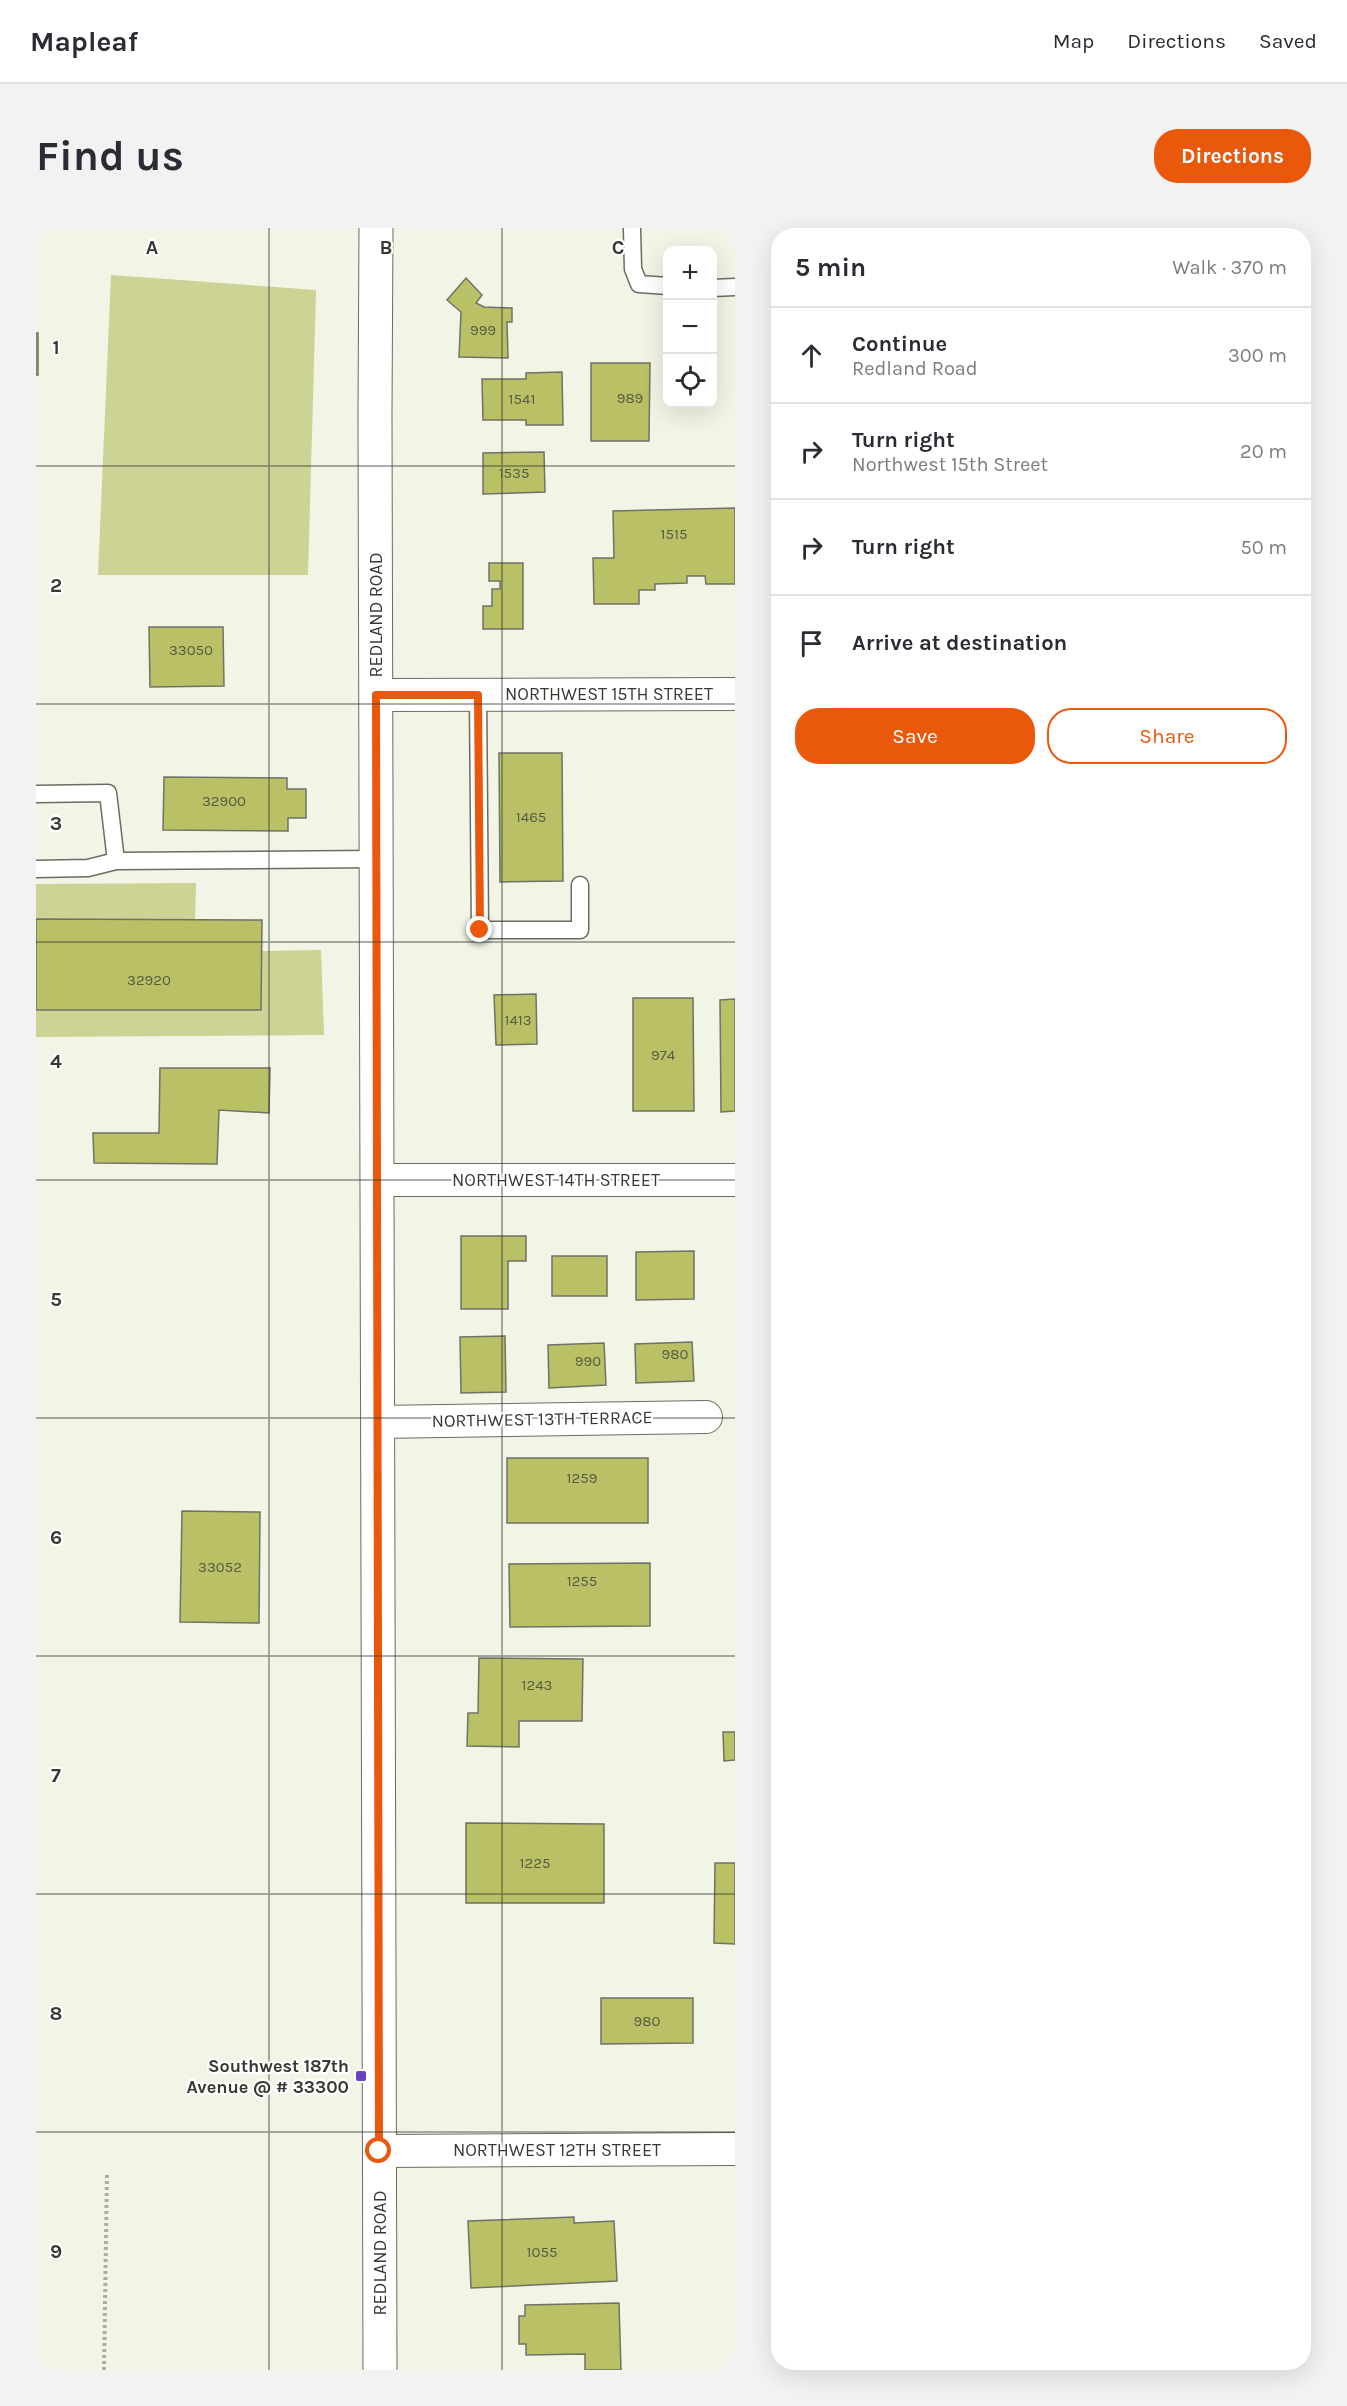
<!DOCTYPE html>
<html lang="en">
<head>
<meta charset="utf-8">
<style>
  :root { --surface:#fff; --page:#f2f2f3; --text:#2b2b33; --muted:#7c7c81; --line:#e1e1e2; --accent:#ea580c }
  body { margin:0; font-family:Karla,sans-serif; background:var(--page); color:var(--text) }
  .controls { position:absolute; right:18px; top:18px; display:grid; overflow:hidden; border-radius:12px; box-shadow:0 6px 24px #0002 }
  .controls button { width:54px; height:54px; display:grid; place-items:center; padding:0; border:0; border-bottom:2px solid var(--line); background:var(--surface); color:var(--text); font:30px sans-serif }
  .stop { position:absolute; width:18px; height:18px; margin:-14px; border:4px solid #ea580c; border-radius:50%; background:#fff }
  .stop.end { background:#ea580c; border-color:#fff; box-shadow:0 2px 6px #0008 }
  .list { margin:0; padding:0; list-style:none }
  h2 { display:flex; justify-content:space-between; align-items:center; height:78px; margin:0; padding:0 24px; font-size:26px }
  h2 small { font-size:20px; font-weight:400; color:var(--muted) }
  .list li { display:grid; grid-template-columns:39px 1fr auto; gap:18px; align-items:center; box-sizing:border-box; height:96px; padding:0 24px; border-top:2px solid var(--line) }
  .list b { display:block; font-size:22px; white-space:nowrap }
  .list p { margin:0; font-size:20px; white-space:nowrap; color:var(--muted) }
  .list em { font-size:20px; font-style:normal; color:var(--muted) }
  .actions { display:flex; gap:12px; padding:18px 24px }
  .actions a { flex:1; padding:14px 0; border:2px solid var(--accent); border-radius:24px; text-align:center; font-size:21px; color:var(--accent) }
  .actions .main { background:var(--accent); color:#fff }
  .icon { flex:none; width:33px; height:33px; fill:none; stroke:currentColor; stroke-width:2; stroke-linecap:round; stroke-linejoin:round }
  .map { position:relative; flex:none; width:699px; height:2142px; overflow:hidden; border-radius:24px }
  header { display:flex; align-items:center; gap:36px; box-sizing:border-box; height:84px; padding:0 30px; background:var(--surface); border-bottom:2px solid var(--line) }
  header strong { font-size:28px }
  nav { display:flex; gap:33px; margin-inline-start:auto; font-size:21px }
  .intro { display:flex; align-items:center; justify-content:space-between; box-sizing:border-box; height:144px; padding:0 36px }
  h1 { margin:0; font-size:42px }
  .button { padding:15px 27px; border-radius:24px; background:var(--accent); color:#fff; font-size:21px; font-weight:700 }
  main { display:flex; gap:36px; padding:0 36px }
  aside { flex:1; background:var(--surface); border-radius:24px; box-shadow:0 6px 24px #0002 }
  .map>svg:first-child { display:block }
  .green { fill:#cdd295 }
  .building { fill:#bac065; stroke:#707266; stroke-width:1.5 }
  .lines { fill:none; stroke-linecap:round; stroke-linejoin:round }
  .service-casing { stroke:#6b6c60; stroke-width:19 }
  .minor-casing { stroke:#6b6c60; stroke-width:34 }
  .tertiary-casing { stroke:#6b6c60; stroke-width:35 }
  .path { stroke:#acada3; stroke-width:4; stroke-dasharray:3 3; stroke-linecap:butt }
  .service { stroke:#fff; stroke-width:16 }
  .minor { stroke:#fff; stroke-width:32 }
  .tertiary { stroke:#fff; stroke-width:33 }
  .route { stroke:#ea580c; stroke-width:8 }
  .grid { fill:none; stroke:#393934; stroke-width:1.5; stroke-opacity:0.55 }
  .poi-dot { fill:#6743bc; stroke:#fff; stroke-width:2 }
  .labels { text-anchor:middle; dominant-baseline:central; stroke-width:4.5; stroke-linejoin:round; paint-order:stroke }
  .number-label { font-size:15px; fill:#595b40 }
  .street-label { font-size:18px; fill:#393934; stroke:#fff }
  .poi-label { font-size:18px; font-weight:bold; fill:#393934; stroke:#fff; text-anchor:end }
  .grid-label { font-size:20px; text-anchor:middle; font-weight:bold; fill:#393934; stroke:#fff; stroke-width:4.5; stroke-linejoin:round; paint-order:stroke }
</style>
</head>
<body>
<header>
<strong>Mapleaf</strong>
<nav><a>Map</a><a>Directions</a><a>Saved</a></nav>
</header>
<div class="intro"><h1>Find us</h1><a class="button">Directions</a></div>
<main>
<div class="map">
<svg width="699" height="2142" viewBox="0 0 699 2142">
  <rect width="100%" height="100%" fill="#f2f4e6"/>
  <g class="green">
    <polygon points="75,47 280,62 272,347 62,347"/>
    <polygon points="160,655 159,691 0,691 0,656"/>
    <polygon points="285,722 288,807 0,809 0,782 225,782 226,723"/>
  </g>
  <g class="building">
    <polygon points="430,50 446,67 440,75 448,79 476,80 476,94 471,94 472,130 423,129 425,84 411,72"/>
    <rect x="0" y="105" width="2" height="42"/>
    <polygon points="555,135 614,135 613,213 555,213"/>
    <polygon points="526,144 527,197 490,197 490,192 447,192 446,151 490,151 490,145"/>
    <polygon points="508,224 509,264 447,266 447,225"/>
    <polygon points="699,280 699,356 670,356 669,348 651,348 651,355 619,356 619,362 603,362 603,376 558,376 557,330 578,330 577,283"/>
    <polygon points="453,335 487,335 487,401 447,401 447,378 456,378 456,361 464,361 464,353 453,353"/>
    <polygon points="113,399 187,399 188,458 114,459"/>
    <polygon points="463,525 526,525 527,653 464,654"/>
    <polygon points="128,549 251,550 251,561 270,561 270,590 252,590 252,603 127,602"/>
    <polygon points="0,691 226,692 225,782 0,782"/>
    <polygon points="500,766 501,816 460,817 458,767"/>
    <polygon points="597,770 657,770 658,883 597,883"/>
    <polygon points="699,771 699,883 685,884 684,772"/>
    <polygon points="124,840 234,840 233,885 183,882 181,936 58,935 57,905 123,905"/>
    <polygon points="425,1008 490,1008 490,1033 472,1033 472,1081 425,1081"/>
    <polygon points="658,1023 658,1071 600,1072 600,1024"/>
    <rect x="516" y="1028" width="55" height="40"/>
    <polygon points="469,1108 470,1164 425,1165 424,1109"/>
    <polygon points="656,1114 658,1153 600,1155 599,1116"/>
    <polygon points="568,1115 570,1157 513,1160 512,1117"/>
    <rect x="471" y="1230" width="141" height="65"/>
    <polygon points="146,1283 224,1284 223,1395 144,1394"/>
    <polygon points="614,1335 614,1398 474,1399 473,1336"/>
    <polygon points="443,1430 547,1431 546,1493 483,1493 483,1519 431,1518 432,1485 442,1485"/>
    <polygon points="687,1504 699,1504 699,1532 688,1533"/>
    <polygon points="430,1595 568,1596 568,1675 430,1675"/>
    <polygon points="679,1635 699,1635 699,1716 678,1715"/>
    <polygon points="565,1770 657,1770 657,1815 565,1816"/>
    <polygon points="538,1989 538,1995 578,1993 581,2053 435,2060 432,1993"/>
    <polygon points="583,2075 585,2142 549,2142 549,2126 490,2127 490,2116 483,2116 483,2088 489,2088 489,2077"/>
  </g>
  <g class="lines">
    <defs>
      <g id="service">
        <polyline points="596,0 597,41 603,56 632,58"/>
        <polyline points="676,60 699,59"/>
        <polyline points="442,467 444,702 544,702 544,657"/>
        <polyline points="0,566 72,565 80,633"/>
        <polyline points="0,641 52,640 80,633 340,631"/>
      </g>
      <g id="minor">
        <polyline points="340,467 699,466"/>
        <polyline points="341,952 699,952"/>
        <polyline points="342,1194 670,1189"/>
        <polyline points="343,1923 699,1921"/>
      </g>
      <polyline id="tertiary" points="340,0 339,187 344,2142"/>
    </defs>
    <use href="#service" class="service-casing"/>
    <use href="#minor" class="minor-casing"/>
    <use href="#tertiary" class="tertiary-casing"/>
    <polyline class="path" points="68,2142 71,1945"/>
    <use href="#service" class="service"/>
    <use href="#minor" class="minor"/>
    <use href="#tertiary" class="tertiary"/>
  </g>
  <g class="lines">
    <polyline class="route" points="343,1923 340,467 442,467 444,702"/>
  </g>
  <path class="grid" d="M233,0V2142M466,0V2142M0,238H699M0,476H699M0,714H699M0,952H699M0,1190H699M0,1428H699M0,1666H699M0,1904H699"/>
  <rect class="poi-dot" x="319" y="1842" width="12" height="12" rx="3"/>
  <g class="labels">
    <g class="number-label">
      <text x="447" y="102">999</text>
      <text x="594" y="170">989</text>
      <text x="486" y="171">1541</text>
      <text x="478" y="245">1535</text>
      <text x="638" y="306">1515</text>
      <text x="155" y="422">33050</text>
      <text x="188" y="573">32900</text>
      <text x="495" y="589">1465</text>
      <text x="113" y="752">32920</text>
      <text x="482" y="792">1413</text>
      <text x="627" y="827">974</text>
      <text x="639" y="1126">980</text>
      <text x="552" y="1133">990</text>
      <text x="546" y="1250">1259</text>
      <text x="184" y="1339">33052</text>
      <text x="546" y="1353">1255</text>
      <text x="501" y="1457">1243</text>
      <text x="499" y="1635">1225</text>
      <text x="611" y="1793">980</text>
      <text x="506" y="2024">1055</text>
    </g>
    <g class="street-label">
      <text transform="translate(340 387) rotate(-90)">REDLAND ROAD</text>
      <text x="573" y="466">NORTHWEST 15TH STREET</text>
      <text x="520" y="952">NORTHWEST 14TH STREET</text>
      <text transform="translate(506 1191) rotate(-1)">NORTHWEST 13TH TERRACE</text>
      <text x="521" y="1922">NORTHWEST 12TH STREET</text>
      <text transform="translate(344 2025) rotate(-90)">REDLAND ROAD</text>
    </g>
    <g class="poi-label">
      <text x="313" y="1838">Southwest 187th<tspan x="313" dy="21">Avenue @ # 33300</tspan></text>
    </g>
  </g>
  <g class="grid-label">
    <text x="116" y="26">A</text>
    <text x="350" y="26">B</text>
    <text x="582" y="26">C</text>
    <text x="20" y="126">1</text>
    <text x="20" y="364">2</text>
    <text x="20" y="602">3</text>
    <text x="20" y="840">4</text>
    <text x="20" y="1078">5</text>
    <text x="20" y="1316">6</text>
    <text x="20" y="1554">7</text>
    <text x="20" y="1792">8</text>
    <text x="20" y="2030">9</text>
  </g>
</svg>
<div class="controls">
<button>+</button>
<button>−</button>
<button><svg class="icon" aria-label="locate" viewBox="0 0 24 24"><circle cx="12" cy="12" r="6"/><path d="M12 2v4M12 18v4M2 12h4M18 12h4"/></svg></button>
</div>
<div class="stop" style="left:343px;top:1923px"></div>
<div class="stop end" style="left:444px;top:702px"></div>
</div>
<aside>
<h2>5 min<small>Walk · 370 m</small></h2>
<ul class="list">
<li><svg class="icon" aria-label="ahead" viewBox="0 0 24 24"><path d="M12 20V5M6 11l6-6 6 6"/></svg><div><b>Continue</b><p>Redland Road</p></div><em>300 m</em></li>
<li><svg class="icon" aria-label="right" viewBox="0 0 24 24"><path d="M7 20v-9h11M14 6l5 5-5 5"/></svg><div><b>Turn right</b><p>Northwest 15th Street</p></div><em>20 m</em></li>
<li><svg class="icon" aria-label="right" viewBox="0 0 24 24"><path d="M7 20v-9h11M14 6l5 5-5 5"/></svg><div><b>Turn right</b></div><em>50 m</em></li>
<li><svg class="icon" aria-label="arrive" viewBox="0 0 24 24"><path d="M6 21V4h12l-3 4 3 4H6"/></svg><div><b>Arrive at destination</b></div></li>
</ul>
<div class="actions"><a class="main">Save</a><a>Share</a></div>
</aside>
</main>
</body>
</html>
